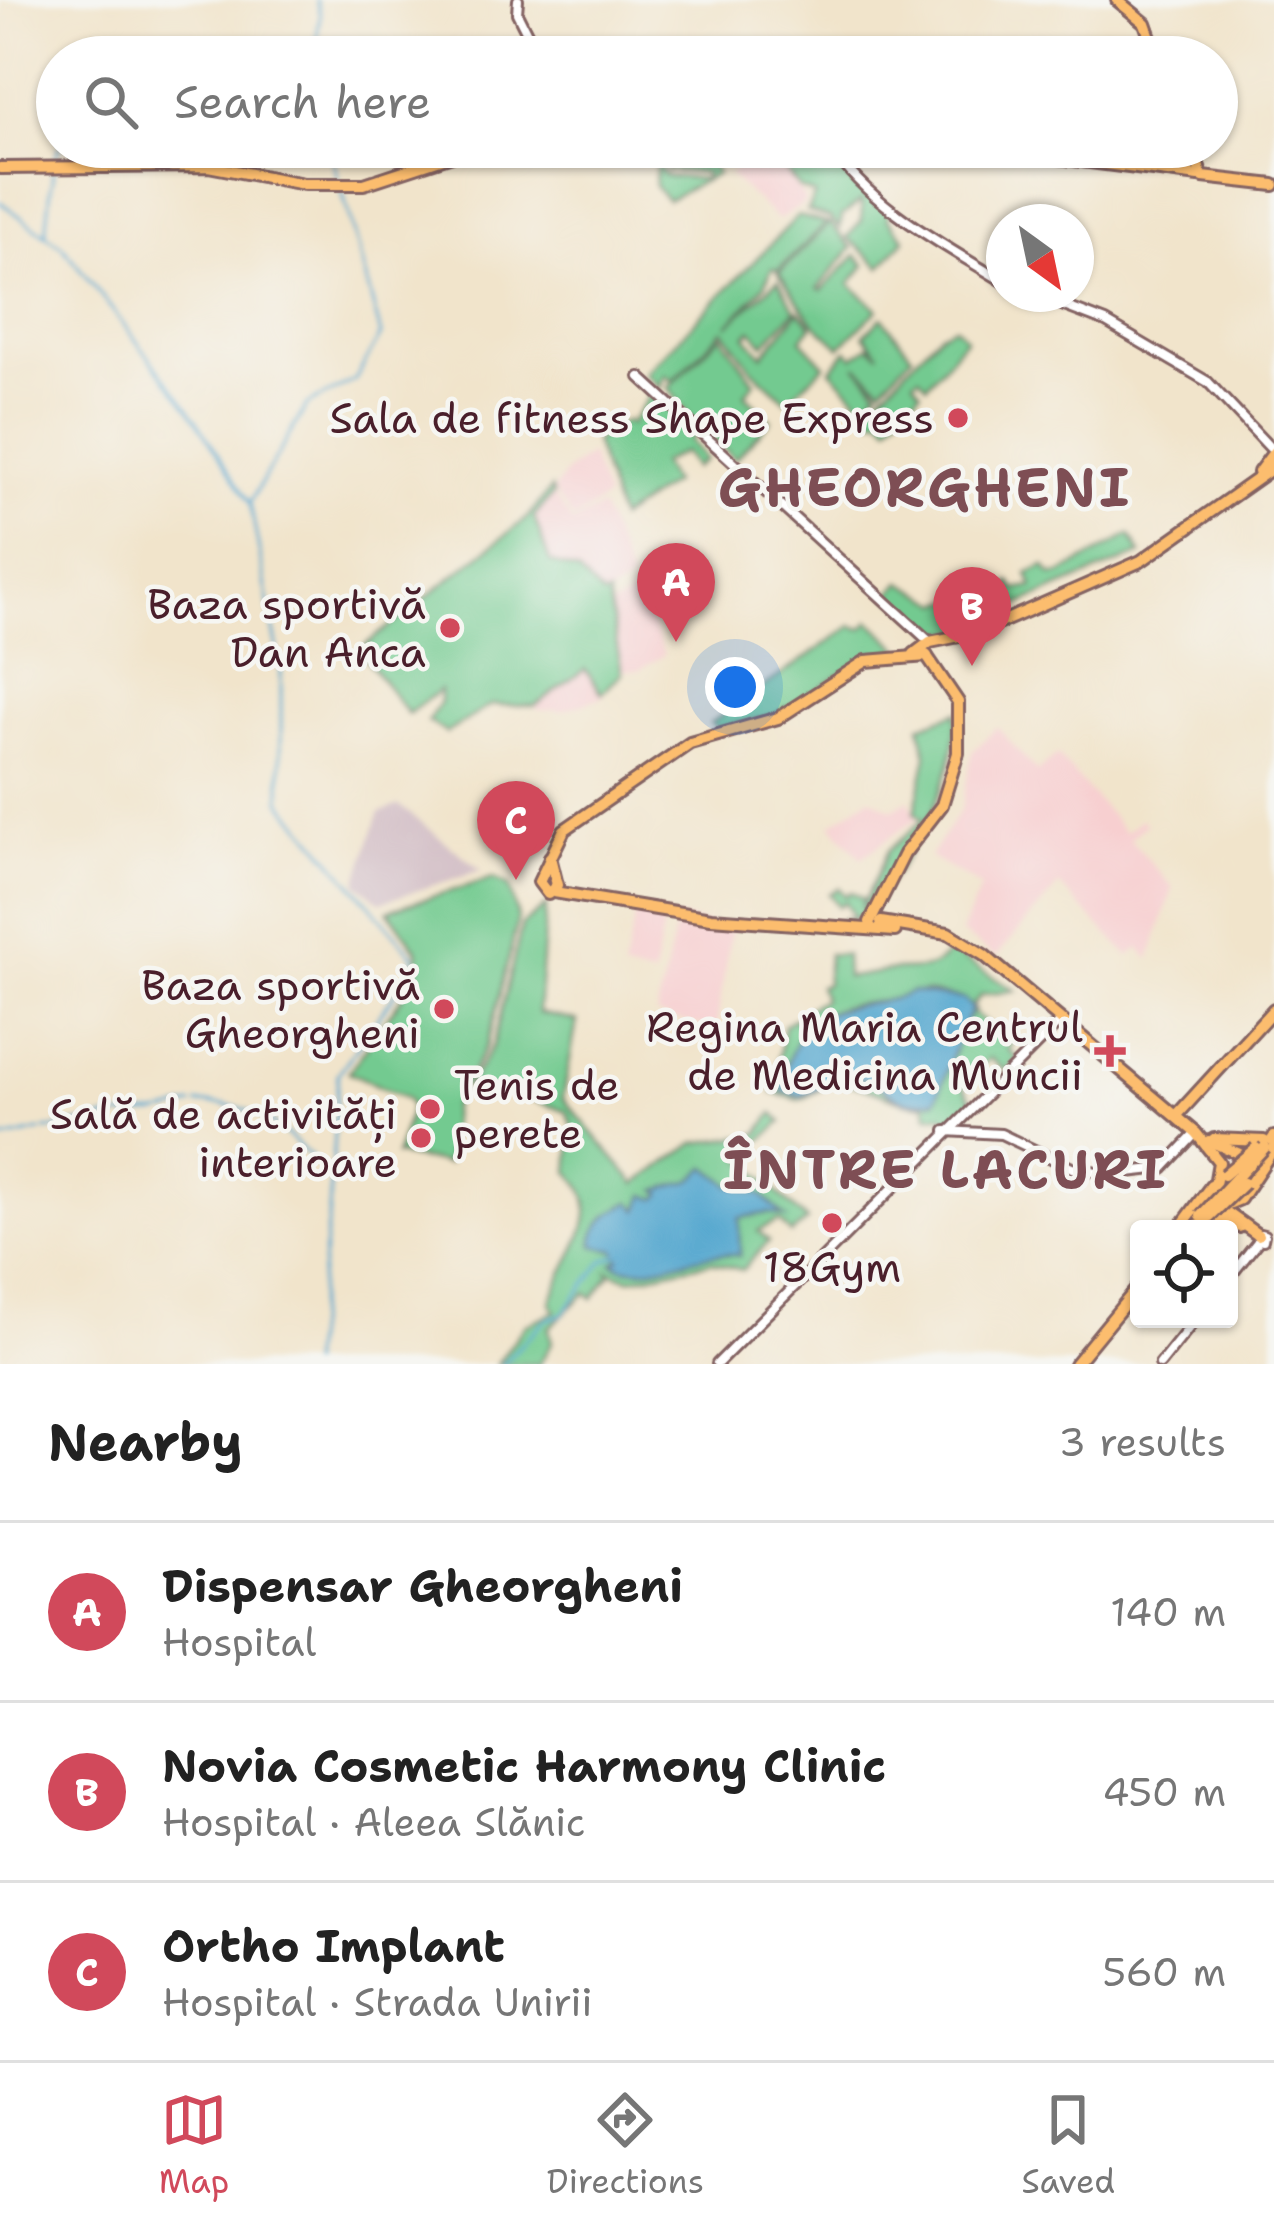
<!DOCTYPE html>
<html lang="en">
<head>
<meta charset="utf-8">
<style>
  :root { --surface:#fff; --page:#f2f2f2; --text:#222; --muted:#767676; --line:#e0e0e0; --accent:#d1495b }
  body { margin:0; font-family:"Shantell Sans",sans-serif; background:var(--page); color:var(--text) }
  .controls { position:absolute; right:36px; bottom:36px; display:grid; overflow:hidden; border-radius:12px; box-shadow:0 3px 9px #0004 }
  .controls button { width:108px; height:108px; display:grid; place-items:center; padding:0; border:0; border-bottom:3px solid var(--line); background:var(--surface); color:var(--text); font:60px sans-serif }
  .compass { position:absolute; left:986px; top:204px; width:108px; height:108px; border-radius:50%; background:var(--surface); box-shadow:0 3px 9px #0004; rotate:147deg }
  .you { position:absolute; left:735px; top:687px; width:42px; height:42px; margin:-30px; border:9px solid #fff; border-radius:50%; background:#1a73e8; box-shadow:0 0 0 18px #1a73e833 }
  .badge { display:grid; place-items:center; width:78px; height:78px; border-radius:50%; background:var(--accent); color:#fff; font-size:39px; font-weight:700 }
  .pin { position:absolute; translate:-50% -99px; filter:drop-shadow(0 3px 6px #0008) }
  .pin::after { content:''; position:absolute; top:63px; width:42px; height:36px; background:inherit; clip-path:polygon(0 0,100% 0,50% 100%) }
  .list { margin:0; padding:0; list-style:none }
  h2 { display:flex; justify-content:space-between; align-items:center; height:156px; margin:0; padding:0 48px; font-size:51px }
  h2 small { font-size:39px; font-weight:400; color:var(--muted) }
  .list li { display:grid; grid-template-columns:78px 1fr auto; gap:36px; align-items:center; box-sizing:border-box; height:180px; padding:0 48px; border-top:3px solid var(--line) }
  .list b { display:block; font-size:45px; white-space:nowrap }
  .list p { margin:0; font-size:39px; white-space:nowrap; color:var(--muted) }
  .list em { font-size:39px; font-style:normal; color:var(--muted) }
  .icon { flex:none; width:66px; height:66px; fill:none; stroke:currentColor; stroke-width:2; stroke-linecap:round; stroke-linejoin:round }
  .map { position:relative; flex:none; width:1274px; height:1364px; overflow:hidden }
  .search { position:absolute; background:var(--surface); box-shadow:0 3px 9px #0004; left:36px; right:36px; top:36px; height:132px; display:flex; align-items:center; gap:30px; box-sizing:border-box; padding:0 42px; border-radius:66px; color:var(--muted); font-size:45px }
  .sheet { height:696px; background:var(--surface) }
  nav { display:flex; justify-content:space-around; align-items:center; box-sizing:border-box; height:168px; border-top:3px solid var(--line); background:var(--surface); font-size:33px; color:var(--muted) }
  nav a { display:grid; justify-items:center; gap:6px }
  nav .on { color:var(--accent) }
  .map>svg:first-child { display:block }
  .built { fill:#f7cfd0 }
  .industrial { fill:#d2bdc5 }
  .green { fill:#73ca90; stroke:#5e745e; stroke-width:3; fill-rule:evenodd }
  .water { fill:#54a7cf; stroke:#4f637d; stroke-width:3 }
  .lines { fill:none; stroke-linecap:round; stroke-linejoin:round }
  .stream { stroke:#54a7cf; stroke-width:3 }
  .minor-casing { stroke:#846463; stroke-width:14 }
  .major-casing { stroke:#846463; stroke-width:16 }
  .minor { stroke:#fff; stroke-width:8 }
  .major { stroke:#fcbd6e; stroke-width:10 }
  .major-bridge-casing { stroke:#846463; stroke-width:16; stroke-linecap:butt }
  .major-bridge { stroke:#fcbd6e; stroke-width:10 }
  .poi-dot { fill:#d1495b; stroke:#f6f6f2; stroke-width:4.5 }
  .labels { text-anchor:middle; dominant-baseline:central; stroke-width:9; stroke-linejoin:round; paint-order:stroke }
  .poi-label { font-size:42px; fill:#4a1f2b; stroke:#f6f6f2; text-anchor:end }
  .district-label { font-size:54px; font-weight:bold; letter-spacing:3px; fill:#7e4e54; stroke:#f6f6f2 }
</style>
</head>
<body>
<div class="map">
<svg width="1274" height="1364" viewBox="0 0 1274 1364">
  <rect width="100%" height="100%" fill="#f6f6f2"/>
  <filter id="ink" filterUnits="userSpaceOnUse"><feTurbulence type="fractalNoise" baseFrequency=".00833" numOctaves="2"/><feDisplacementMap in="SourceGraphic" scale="24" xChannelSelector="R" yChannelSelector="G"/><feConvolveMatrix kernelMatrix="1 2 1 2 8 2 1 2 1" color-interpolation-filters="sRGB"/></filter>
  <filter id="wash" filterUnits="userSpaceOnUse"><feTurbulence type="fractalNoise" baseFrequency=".004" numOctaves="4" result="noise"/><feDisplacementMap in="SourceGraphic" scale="48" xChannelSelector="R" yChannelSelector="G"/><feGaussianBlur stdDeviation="2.7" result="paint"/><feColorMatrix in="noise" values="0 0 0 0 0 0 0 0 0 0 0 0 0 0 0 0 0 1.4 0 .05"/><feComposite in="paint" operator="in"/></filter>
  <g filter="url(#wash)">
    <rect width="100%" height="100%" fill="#f1e4cb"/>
    <g class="built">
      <polygon points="768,150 804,198 804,204 778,220 728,174"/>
      <polygon points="590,454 606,498 574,520 553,491 567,471"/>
      <polygon points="553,495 573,523 601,507 631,581 604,597 578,572 550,562 534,517"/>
      <polygon points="640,590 664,655 639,670 623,670 611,607"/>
      <polygon points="586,669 605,696 564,710 536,710 538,702"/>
      <polygon points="997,727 1037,772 1057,755 1125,832 1141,819 1146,824 1130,839 1173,888 1150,959 1139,948 1129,956 1059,885 996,957 961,933 981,887 930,857 962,807 972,752"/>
      <polygon points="870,797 892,809 908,800 918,818 861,858 831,824"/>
      <polygon points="636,912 665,916 653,976 623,971"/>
      <polygon points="677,917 731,929 716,1029 656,1015"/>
    </g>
    <polygon class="industrial" points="399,805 481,870 381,902 357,883 379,813"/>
    <g class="green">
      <polygon points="657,147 662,147 661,171 666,176 704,179 705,173 667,170 667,147 692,147 691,151 673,149 672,156 709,161 717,174 667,200 655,186"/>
      <polygon points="787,147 781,148 781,162 786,162 787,149 825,147 888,210 888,219 905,239 881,267 847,237 862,221 861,201 842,216 840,228 830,218 807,211 815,195 799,188 771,151 774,147"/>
      <polygon points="798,216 827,223 778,270 772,268 765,285 728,325 778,280 796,310 764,344 751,330 746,336 763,355 799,311 812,326 801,339 825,365 787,401 752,369 723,330 673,381 665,375 660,388 645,373"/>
      <polygon points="830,223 852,248 818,288 822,290 856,255 865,265 850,284 878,309 840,347 811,320 779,273"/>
      <polygon points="882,317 912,355 882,387 856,365 879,390 863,404 831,370 847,350 854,357 869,346 880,354 864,335"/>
      <polygon points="955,326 966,338 927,385 919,376 914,380 921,391 889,425 881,417 872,419 867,410 940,333"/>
      <polygon points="721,335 755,382 745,394 771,420 735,459 695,423 668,388"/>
      <polygon points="637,382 641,382 695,434 690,440 705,459 694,468 684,452 661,463 672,483 619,519 594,441 625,421 630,424 651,393"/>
      <polygon points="551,489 553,495 534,517 550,562 578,572 603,597 608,595 622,673 602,693 585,669 535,706 491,705 446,733 428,721 440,702 440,690 408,714 359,650 526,519"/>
      <polygon points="1130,535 1141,554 954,632 934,631 889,595 902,582 941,603 983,595 986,601 1011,583 1015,590 1033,587 1028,574 1045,566 1051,575 1059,575"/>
      <polygon points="870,621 902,650 867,657 777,715 717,728 711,723 852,626 862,629"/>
      <path d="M957,712C956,791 909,853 866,917L840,921L853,916L845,902L838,906L829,894L839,888L845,896L851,892L863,899L861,909L888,851L923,820L915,813L927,755L920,726Z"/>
      <polygon points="493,878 509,886 518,918 511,949 487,1045 452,1107 447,1164 396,1155 411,1107 407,1099 349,1072 418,974 418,951 388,910"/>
      <path d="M546,906L538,1013L577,1021L563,1098L636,1184L695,1143L758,1134L773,1113L782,1122L742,1158L807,1221L791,1234L779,1221L758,1231L769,1241L742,1270L712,1262L630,1279L608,1271L610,1275L593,1298L586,1293L549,1328L552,1343L539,1364H497L525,1325L556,1311L551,1303C561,1260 615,1213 569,1172L573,1126L566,1111L505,1091L468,1086L493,1045L522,925Z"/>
      <path d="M950,951L1016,991L981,995L973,1005L975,1014L1013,1044L1008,1049L1018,1059L1005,1071L990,1058L962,1084L973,1102L952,1122L944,1115H928L926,1104C891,1106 863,1076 828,1086C818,1089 809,1096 800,1100L773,1093L784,1025L798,1016L806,1018V1009L823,999L819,986L826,984L828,954L845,955L846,977C864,976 880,971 897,970C923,968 931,974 950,951ZM925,992L964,999L971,1014C951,1040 949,1074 934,1101L899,1100L871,1080L829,1081L797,1096L783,1071C823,985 847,1015 925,992Z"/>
    </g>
    <g class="water">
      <path d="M912,992L964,999L972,1009C956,1040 948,1069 936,1100C901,1105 900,1100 875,1082C859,1070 816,1088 801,1096L782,1091C782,1073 788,1061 795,1045C819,995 870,1012 912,992Z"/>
      <path d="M707,1167L731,1185L762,1195L785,1217L769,1213L739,1218L740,1256C701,1246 643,1284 613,1263L619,1259L615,1250L594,1246C592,1223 613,1210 631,1202L639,1210L645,1195L657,1199L662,1194L658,1190L691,1181Z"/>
    </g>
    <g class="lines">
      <g class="stream">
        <polyline points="75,57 85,38"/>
        <polyline points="314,57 320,16 316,0"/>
        <polyline points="329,147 338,177"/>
        <polyline points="54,162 59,147"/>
        <polyline points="0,202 63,247 188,407 250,503 281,667 281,801 413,955 413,968 338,1074 329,1211 309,1364"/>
        <polyline points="46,233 53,171"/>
        <polyline points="250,502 307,405 355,380 381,335 341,187"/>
        <path d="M198,1104C259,1099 287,1136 328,1173"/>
        <polyline points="165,1112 193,1105"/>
        <polyline points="124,1116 161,1113"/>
        <polyline points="46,1130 120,1116"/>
        <polyline points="5,1139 40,1131"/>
        <polyline points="0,1140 2,1139"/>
        <polyline points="502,1364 545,1320 563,1314 603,1261 617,1255"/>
      </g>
    </g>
  </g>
  <g filter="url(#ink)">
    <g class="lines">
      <defs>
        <g id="minor">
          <polyline points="518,0 517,13 539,57"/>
          <path d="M831,147C870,207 944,245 1004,282"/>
          <polyline points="1033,294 1106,322 1208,382 1274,452"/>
          <polyline points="640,377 930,642"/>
          <polyline points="946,1131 1001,1134 1072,1168 1110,1174 1163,1168 1196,1133"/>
          <polygon points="1260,1234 1264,1235 1263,1240 1258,1238"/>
          <polyline points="1229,1278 1259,1240"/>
          <polyline points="717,1364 1061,1020"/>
          <polyline points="1160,1364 1196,1319"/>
        </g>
        <g id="major">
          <polyline points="1117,0 1145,23 1157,57"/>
          <polyline points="972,147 1199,176"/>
          <polyline points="1193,147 1201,175"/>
          <polyline points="0,168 208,166 304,184 364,184 477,147"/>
          <polyline points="1203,177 1274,185"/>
          <polyline points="1259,472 1274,452"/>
          <polyline points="914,654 930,642 979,632 1141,561 1274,467"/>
          <polyline points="550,857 557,885 548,894 539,882 564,830 690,743 778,718 866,661 927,656"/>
          <polyline points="554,892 711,918 895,931"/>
          <polyline points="870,922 904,854 942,805 958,753 958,702 926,655"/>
          <polyline points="881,922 948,933 984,955 1196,1133 1219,1162 1212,1202 1258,1235"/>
          <polyline points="1177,1115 1274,1009"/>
          <polyline points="1214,1139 1264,1141"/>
          <polyline points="1272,1140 1274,1137"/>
          <polyline points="1209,1141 1252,1159"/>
          <polyline points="1218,1208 1240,1199 1274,1148"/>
          <polyline points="1197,1226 1222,1220 1239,1227"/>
          <polyline points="1179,1229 1211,1186"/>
          <polyline points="1075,1364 1139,1286"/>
        </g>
      </defs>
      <use href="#minor" class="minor-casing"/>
      <use href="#major" class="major-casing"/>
      <use href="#minor" class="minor"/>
      <use href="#major" class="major"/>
      <defs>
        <g id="major-bridge">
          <polyline points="1224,1175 1256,1148"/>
          <polyline points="1201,1216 1265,1147"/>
          <polyline points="1208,1218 1244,1183"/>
        </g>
      </defs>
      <use href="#major-bridge" class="major-bridge-casing"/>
      <use href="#major-bridge" class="major-bridge"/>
    </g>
  </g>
  <g class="poi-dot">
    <circle cx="958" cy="418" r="12"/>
    <circle cx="450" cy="628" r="12"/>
    <circle cx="444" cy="1009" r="12"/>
    <path d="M1104 1033h12v12h12v12h-12v12h-12v-12h-12v-12h12z"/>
    <circle cx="430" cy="1109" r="12"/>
    <circle cx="421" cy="1138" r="12"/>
    <circle cx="832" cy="1223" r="12"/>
  </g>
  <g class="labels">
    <g class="poi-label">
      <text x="934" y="418">Sala de fitness Shape Express</text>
      <text x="426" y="604">Baza sportivă<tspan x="426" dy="48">Dan Anca</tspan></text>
      <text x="420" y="985">Baza sportivă<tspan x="420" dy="48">Gheorgheni</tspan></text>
      <text x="1083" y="1027">Regina Maria Centrul<tspan x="1083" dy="48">de Medicina Muncii</tspan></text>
      <text x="454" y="1085" text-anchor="start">Tenis de<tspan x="454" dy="48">perete</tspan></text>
      <text x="397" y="1114">Sală de activități<tspan x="397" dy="48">interioare</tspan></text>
      <text x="832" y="1267" text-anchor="middle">18Gym</text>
    </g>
    <g class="district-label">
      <text x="925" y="487">GHEORGHENI</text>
      <text x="946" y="1169">ÎNTRE LACURI</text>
    </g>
  </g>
</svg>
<div class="controls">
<button><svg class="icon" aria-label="locate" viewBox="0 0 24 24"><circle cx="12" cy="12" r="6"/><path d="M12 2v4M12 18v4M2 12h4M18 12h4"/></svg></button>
</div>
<svg class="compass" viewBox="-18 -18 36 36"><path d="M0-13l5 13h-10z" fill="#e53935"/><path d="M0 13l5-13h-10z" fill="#767676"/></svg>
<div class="you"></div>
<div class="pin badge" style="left:676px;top:642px">A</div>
<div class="pin badge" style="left:972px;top:666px">B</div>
<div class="pin badge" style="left:516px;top:880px">C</div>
<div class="search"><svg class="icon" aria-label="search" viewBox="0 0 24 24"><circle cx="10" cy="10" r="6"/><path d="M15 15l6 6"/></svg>Search here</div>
</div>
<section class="sheet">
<h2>Nearby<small>3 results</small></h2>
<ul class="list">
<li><span class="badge">A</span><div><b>Dispensar Gheorgheni</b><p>Hospital</p></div><em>140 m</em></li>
<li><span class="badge">B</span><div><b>Novia Cosmetic Harmony Clinic</b><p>Hospital · Aleea Slănic</p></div><em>450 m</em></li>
<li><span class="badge">C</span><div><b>Ortho Implant</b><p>Hospital · Strada Unirii</p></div><em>560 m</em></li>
</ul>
</section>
<nav>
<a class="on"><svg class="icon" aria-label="map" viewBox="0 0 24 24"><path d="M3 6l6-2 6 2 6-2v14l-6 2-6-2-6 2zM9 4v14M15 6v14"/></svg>Map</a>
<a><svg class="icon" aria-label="directions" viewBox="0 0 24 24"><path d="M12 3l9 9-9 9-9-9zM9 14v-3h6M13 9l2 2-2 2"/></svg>Directions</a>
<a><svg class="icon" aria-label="saved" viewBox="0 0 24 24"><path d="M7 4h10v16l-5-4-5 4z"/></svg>Saved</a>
</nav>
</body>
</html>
